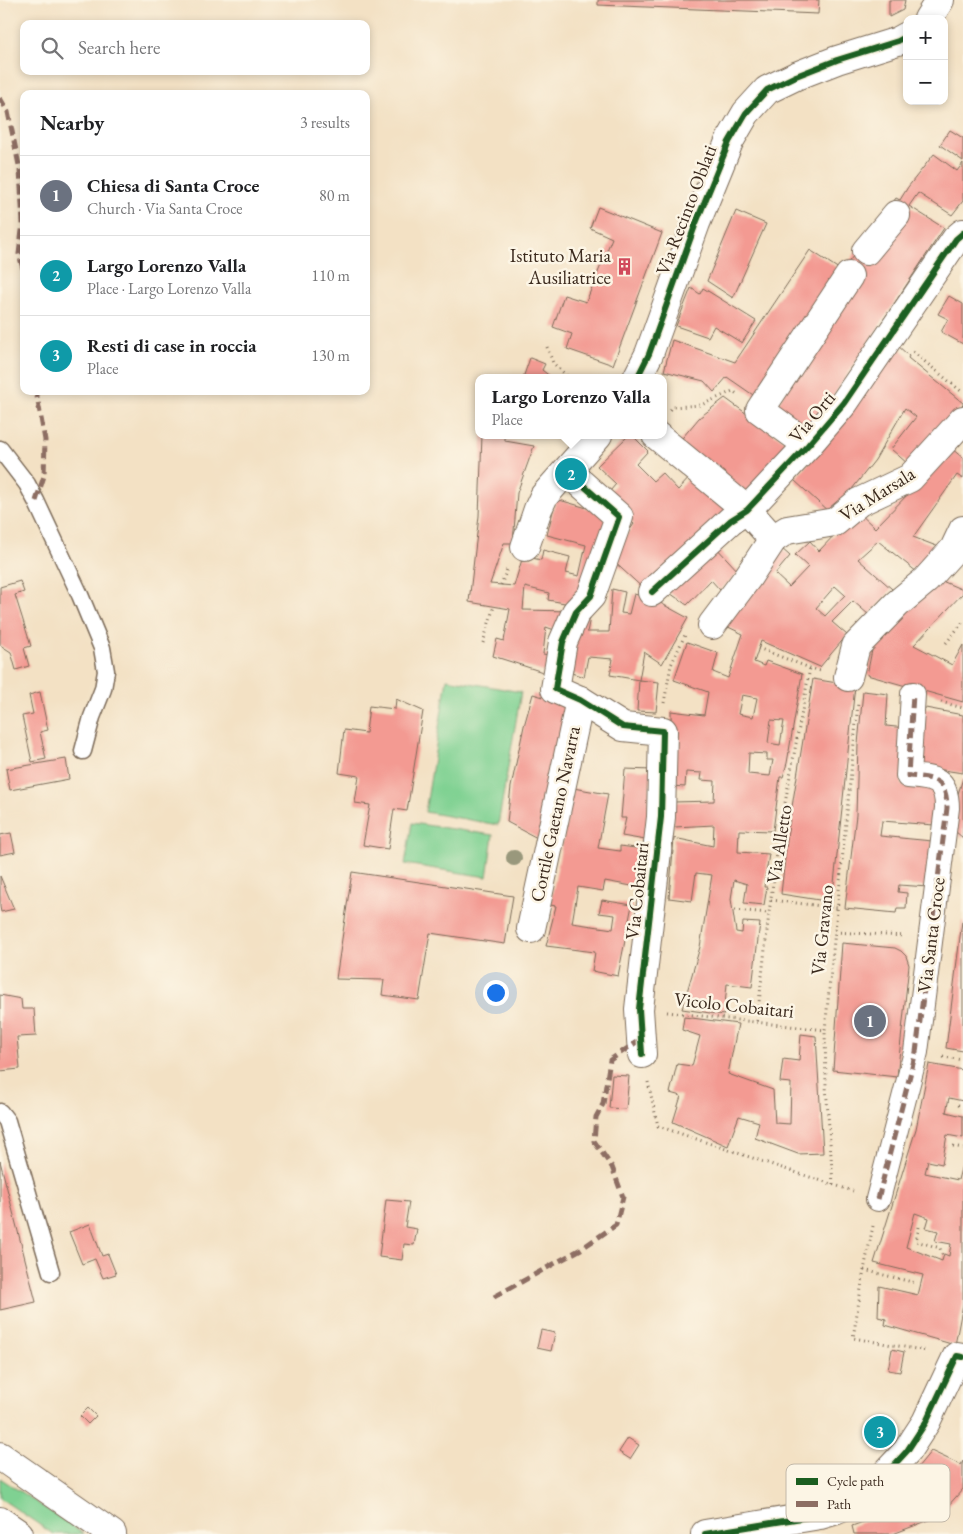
<!DOCTYPE html>
<html lang="en">
<head>
<meta charset="utf-8">
<style>
  :root { --surface:#fff; --page:#f6f6f6; --text:#202124; --muted:#757577; --line:#e0e0e0; --accent:#1a73e8 }
  body { margin:0; font-family:"EB Garamond",serif; background:var(--page); color:var(--text) }
  .controls { position:absolute; right:15px; top:15px; display:grid; overflow:hidden; border-radius:10px; box-shadow:0 2px 8px #0003 }
  .controls button { width:45px; height:45px; display:grid; place-items:center; padding:0; border:0; border-bottom:1px solid var(--line); background:var(--surface); color:var(--text); font:25px sans-serif }
  .you { position:absolute; left:495px; top:992px; width:18px; height:18px; margin:-12px; border:4px solid #fff; border-radius:50%; background:#1a73e8; box-shadow:0 0 0 8px #1a73e833 }
  .badge { display:grid; place-items:center; width:32px; height:32px; border-radius:50%; background:var(--accent); color:#fff; font-size:16px; font-weight:700 }
  .pin { position:absolute; translate:-50% -50%; border:2px solid #fff; box-shadow:0 1px 5px #0006 }
  .popup { position:absolute; left:475px; top:374px; width:192px; height:65px; box-sizing:border-box; display:grid; place-content:center; border-radius:10px; background:var(--surface); filter:drop-shadow(0 1px 4px #0005); font-size:16px; white-space:nowrap; color:var(--muted) }
  .popup b { font-size:19px; color:var(--text) }
  .popup::after { content:''; position:absolute; left:50%; top:100%; margin-left:-10px; border:10px solid transparent; border-top-color:var(--surface) }
  .list { margin:0; padding:0; list-style:none }
  h2 { display:flex; justify-content:space-between; align-items:center; height:65px; margin:0; padding:0 20px; font-size:21px }
  h2 small { font-size:16px; font-weight:400; color:var(--muted) }
  .list li { display:grid; grid-template-columns:32px 1fr auto; gap:15px; align-items:center; box-sizing:border-box; height:80px; padding:0 20px; border-top:1px solid var(--line) }
  .list b { display:block; font-size:19px; white-space:nowrap }
  .list p { margin:0; font-size:16px; white-space:nowrap; color:var(--muted) }
  .list em { font-size:16px; font-style:normal; color:var(--muted) }
  .icon { flex:none; width:28px; height:28px; fill:none; stroke:currentColor; stroke-width:2; stroke-linecap:round; stroke-linejoin:round }
  .map { position:relative; flex:none; width:963px; height:1534px; overflow:hidden }
  .search { position:absolute; background:var(--surface); box-shadow:0 2px 8px #0003; left:20px; top:20px; width:350px; height:55px; display:flex; align-items:center; gap:12px; box-sizing:border-box; padding:0 18px; border-radius:10px; color:var(--muted); font-size:19px }
  .panel { position:absolute; background:var(--surface); box-shadow:0 2px 8px #0003; left:20px; top:90px; width:350px; height:305px; border-radius:10px }
  .map>svg:first-child { display:block }
  .green { fill:#7fd192; stroke:#5d7e58 }
  .building { fill:#f39a92; fill-rule:evenodd }
  .lines { fill:none; stroke-linecap:round; stroke-linejoin:round }
  .service-casing { stroke:#7b6a58; stroke-width:19 }
  .pedestrian-casing { stroke:#7b6a58; stroke-width:26 }
  .minor-casing { stroke:#7b6a58; stroke-width:30 }
  .secondary-casing { stroke:#7b6a58; stroke-width:30 }
  .path { stroke:#7b6a58; stroke-width:3; stroke-dasharray:1 4; stroke-linecap:butt }
  .service { stroke:#fff; stroke-width:16 }
  .pedestrian { stroke:#fff; stroke-width:24 }
  .minor { stroke:#fff; stroke-width:28 }
  .secondary { stroke:#fff; stroke-width:28 }
  .quiet { stroke:#8d6e63; stroke-width:5; stroke-dasharray:10 5; stroke-linecap:butt }
  .cycleway-casing { stroke:#fcf5e5; stroke-width:9 }
  .cycleway { stroke:#1b5e20; stroke-width:6 }
  .tree { fill:#99987c }
  .labels { text-anchor:middle; dominant-baseline:central; stroke-width:5; stroke-linejoin:round; paint-order:stroke }
  .street-label { font-size:19px; fill:#3b2a1e; stroke:#fcf5e5 }
  .poi-label { font-size:19px; fill:#3b2a1e; stroke:#fcf5e5; text-anchor:end }
  .key { fill:#fcf5e5; stroke:#c2b8a9; stroke-width:1 }
  .key-label { font-size:14px; fill:#3b2a1e }
</style>
</head>
<body>
<div class="map">
<svg width="963" height="1534" viewBox="0 0 963 1534">
  <rect width="100%" height="100%" fill="#fcf5e5"/>
  <filter id="ink" filterUnits="userSpaceOnUse"><feTurbulence type="fractalNoise" baseFrequency=".02" numOctaves="2"/><feDisplacementMap in="SourceGraphic" scale="10" xChannelSelector="R" yChannelSelector="G"/><feConvolveMatrix kernelMatrix="1 2 1 2 8 2 1 2 1" color-interpolation-filters="sRGB"/></filter>
  <filter id="wash" filterUnits="userSpaceOnUse"><feTurbulence type="fractalNoise" baseFrequency=".0096" numOctaves="4" result="noise"/><feDisplacementMap in="SourceGraphic" scale="20" xChannelSelector="R" yChannelSelector="G"/><feGaussianBlur stdDeviation="1.12" result="paint"/><feColorMatrix in="noise" values="0 0 0 0 0 0 0 0 0 0 0 0 0 0 0 0 0 1.4 0 .05"/><feComposite in="paint" operator="in"/></filter>
  <g filter="url(#wash)">
    <rect width="100%" height="100%" fill="#f3e1c4"/>
    <g class="green">
      <polygon points="447,679 521,692 498,825 425,812"/>
      <polygon points="412,823 493,835 487,877 405,864"/>
      <polygon points="0,1478 84,1534 53,1534 0,1498"/>
    </g>
    <g id="blocks">
      <g class="building">
        <polygon points="598,0 819,0 818,14 598,5"/>
        <polygon points="889,0 905,0 903,10 889,17"/>
        <polygon points="950,130 963,138 963,161 940,145"/>
        <polygon points="934,154 957,171 963,163 963,201 952,215 918,193 909,206 944,228 810,431 776,409 842,271 896,198 900,200 908,187"/>
        <polygon points="598,207 662,233 613,365 567,349 572,334 553,327 564,295 586,302 612,238 590,228"/>
        <polygon points="736,211 766,224 733,298 707,281"/>
        <polygon points="810,250 842,271 756,397 727,377 714,392 704,381 664,371 672,340 735,362"/>
        <polygon points="691,288 700,294 703,288 756,321 742,343 714,326 708,337 676,326"/>
        <polygon points="949,296 963,304 963,344 941,332 948,319 938,314"/>
        <polygon points="895,343 909,356 908,358 963,403 963,405 908,464 891,449 916,417 905,408 875,460 852,489 830,513 794,480 834,434"/>
        <polygon points="530,358 545,364 542,370 552,378 523,378"/>
        <polygon points="725,398 791,446 747,496 678,443 699,418"/>
        <polygon points="482,435 505,435 505,441 534,446 517,493 513,543 504,543 490,584 514,586 523,556 541,560 543,550 570,557 566,573 579,576 586,545 547,535 556,499 611,515 576,605 548,600 549,593 525,587 523,610 570,611 560,632 546,627 543,654 554,656 549,674 493,656 497,639 504,641 510,609 469,602 479,516"/>
        <polygon points="629,435 632,435 648,451 636,464 653,481 662,473 678,490 694,473 730,506 646,591 610,558 634,524 604,498 616,484 597,466"/>
        <path d="M952,449L963,458V479L957,475L913,537L944,549L922,576L878,541L858,559L892,589L869,615L853,601L832,622L847,635L820,667L761,641L754,662L764,666L766,661L802,674L787,763L783,777H780L773,831L739,830L738,852L769,854L764,887H767L764,905L744,903L747,884L734,880L731,899L736,932L742,933L743,922L760,923L752,987L727,984L724,1015L682,1009L700,947L712,875L696,873L692,901L669,898L674,838L713,846L714,825L674,827L673,802L714,801L715,781L701,780L702,773L686,772L685,787L672,786L671,711L704,715L708,692L674,680L687,642L718,653L713,672L728,678L743,634L724,625L781,548L790,556L775,574L789,587L808,567L795,555L810,541L819,551L857,511L875,528ZM835,586L845,595L825,616L816,608ZM742,695L757,698L753,717L738,714ZM771,720L784,721L780,745L768,743ZM749,753L767,754V760H773L770,776L748,774Z"/>
        <polygon points="715,546 739,572 720,590 711,580 687,605 664,589"/>
        <polygon points="935,578 963,590 963,593 914,645 952,665 963,645 963,702 867,675 874,640"/>
        <polygon points="20,581 24,592 15,595 31,646 24,648 29,666 16,670 11,652 0,645 0,587"/>
        <polygon points="612,589 625,592 621,613 629,614 634,594 653,599 688,618 662,664 644,652 639,680 610,675 613,659 588,657 584,677 562,670 584,616 590,618 587,632 609,632"/>
        <polygon points="813,679 855,686 832,902 781,894 788,831"/>
        <polygon points="639,680 659,682 656,712 637,711"/>
        <polygon points="863,691 888,694 886,726 906,728 901,785 937,788 934,825 882,821 880,836 932,841 928,887 899,885 898,892 907,893 906,908 897,908 896,913 845,908 856,815 858,744"/>
        <polygon points="40,692 48,730 40,732 46,759 32,762 22,716 33,714 29,695"/>
        <polygon points="533,694 554,700 571,708 539,839 507,822 511,787 524,726"/>
        <polygon points="396,699 423,711 407,811 394,809 388,849 363,845 370,805 355,803 359,776 339,773 344,730 366,733 369,706 395,709"/>
        <polygon points="920,707 963,715 963,773 916,766"/>
        <polygon points="66,759 69,779 10,790 6,769"/>
        <polygon points="625,769 652,770 645,840 622,836 626,818 621,818"/>
        <polygon points="963,778 963,838 955,831 958,794"/>
        <polygon points="573,788 608,794 598,848 620,851 620,846 643,849 637,887 605,881 603,891 578,887 572,923 613,929 615,915 599,913 602,900 632,905 618,976 592,971 595,952 546,946 556,906 550,905"/>
        <polygon points="11,833 15,852 0,855 0,835"/>
        <polygon points="352,872 513,896 505,944 430,933 419,1000 382,995 384,980 336,979"/>
        <polygon points="0,876 14,909 1,912 0,907"/>
        <polygon points="962,921 963,921 963,1051 946,1048"/>
        <polygon points="842,943 895,948 901,951 906,956 909,965 897,1077 833,1070"/>
        <polygon points="0,995 21,999 22,1009 34,1009 36,1036 17,1037 20,1069 0,1071"/>
        <polygon points="684,1017 738,1024 728,1074 773,1090 775,1123 790,1124 791,1083 780,1082 783,1059 799,1061 801,1034 816,1036 823,1153 798,1154 755,1138 759,1122 739,1116 728,1146 673,1122 681,1096 670,1093 677,1064 692,1066 700,1036 682,1030"/>
        <path d="M929,1064L963,1070V1101L949,1098L946,1112L963,1116V1138L947,1135L942,1164L928,1161L925,1173L958,1180L963,1161V1304L955,1345L885,1325L886,1319L878,1317L879,1286L918,1295L923,1275L874,1263L916,1129ZM915,1213L929,1218L926,1228L938,1231L935,1241L951,1244L949,1256L944,1254L942,1261L906,1247Z"/>
        <polygon points="612,1075 629,1076 626,1109 609,1108"/>
        <polygon points="0,1161 36,1302 0,1310"/>
        <polygon points="386,1200 409,1202 405,1227 417,1229 414,1245 404,1244 402,1260 379,1257"/>
        <polygon points="90,1224 102,1256 108,1254 116,1274 103,1278 95,1259 82,1264 69,1232"/>
        <polygon points="541,1330 555,1333 551,1351 537,1348"/>
        <polygon points="892,1349 904,1352 900,1372 888,1370"/>
        <polygon points="88,1408 96,1416 88,1424 80,1416"/>
        <polygon points="628,1438 639,1445 630,1459 619,1452"/>
        <polygon points="931,1451 961,1465 963,1461 963,1489 947,1507 937,1517 893,1534 854,1534 852,1526 877,1517"/>
      </g>
    </g>
  </g>
  <g filter="url(#ink)">
    <use href="#blocks" fill-opacity="0" stroke="#7b6a58" stroke-width="1"/>
    <g class="lines">
      <defs>
        <g id="service">
          <polyline points="0,449 27,484 36,501 80,595 102,648 106,671 103,689 92,717 83,751"/>
          <polyline points="0,1112 7,1121 51,1272"/>
        </g>
        <path id="pedestrian" d="M878,1199L916,1052L947,808C947,778 933,778 908,776L913,694"/>
        <g id="minor">
          <polyline points="928,19 940,0"/>
          <polyline points="866,251 896,215"/>
          <polyline points="637,378 649,354 696,223 729,142 746,113 767,90 796,76 837,60 898,41 907,36"/>
          <polyline points="656,435 747,510 773,539 748,577 712,625"/>
          <polyline points="808,445 760,410 849,276"/>
          <polyline points="567,471 619,517 591,596 576,612 563,642 555,689 580,700 623,727 663,731 661,817 639,1009 642,1054"/>
          <polyline points="773,539 787,530 835,522 859,502 910,478 963,420"/>
          <polyline points="525,547 538,509 544,496 598,435"/>
          <polyline points="652,592 731,520 747,510 808,445 844,403 956,239 963,233"/>
          <polyline points="848,677 856,646 897,604 926,580 954,549 963,530"/>
          <polyline points="531,929 580,700"/>
          <polyline points="705,1534 820,1515 837,1510 854,1503 871,1490 907,1451 926,1422 957,1356 963,1357"/>
        </g>
        <g id="secondary">
          <polyline points="0,1456 112,1534"/>
          <polyline points="0,1521 19,1534"/>
        </g>
      </defs>
      <use href="#service" class="service-casing"/>
      <use href="#pedestrian" class="pedestrian-casing"/>
      <use href="#minor" class="minor-casing"/>
      <use href="#secondary" class="secondary-casing"/>
      <g class="path">
        <polyline points="547,347 553,363 569,378"/>
        <polyline points="913,352 961,391"/>
        <polyline points="670,410 673,407 701,405 733,391 737,394"/>
        <polyline points="501,585 507,569"/>
        <polyline points="483,643 494,606"/>
        <polyline points="946,643 963,622"/>
        <polyline points="758,648 810,668 821,671"/>
        <polyline points="941,702 963,708"/>
        <polyline points="664,703 671,665 685,635"/>
        <polyline points="771,900 838,908"/>
        <polyline points="735,910 769,913"/>
        <polyline points="835,932 904,936"/>
        <polyline points="667,1012 825,1030"/>
        <polyline points="757,1021 769,913 780,830 810,668"/>
        <polyline points="943,1057 963,1060"/>
        <polyline points="648,1082 658,1126 782,1168 853,1191"/>
        <polyline points="958,1105 963,1106"/>
        <polyline points="953,1146 963,1148"/>
        <polyline points="833,1184 826,1086 825,1030 858,703"/>
        <polyline points="873,1226 864,1270 853,1338 927,1351"/>
        <polyline points="919,1227 916,1241 940,1248 943,1258"/>
        <polyline points="864,1270 916,1283"/>
      </g>
      <use href="#service" class="service"/>
      <use href="#pedestrian" class="pedestrian"/>
      <use href="#minor" class="minor"/>
      <use href="#secondary" class="secondary"/>
      <g class="quiet">
        <polyline points="0,98 8,112 20,170 23,223 19,254 24,272"/>
        <polyline points="36,501 44,476 45,440 36,391"/>
        <path d="M878,1199L916,1052L947,808C947,778 933,778 908,776L913,694"/>
        <polyline points="494,1297 581,1249 616,1225 623,1197 612,1167 594,1141 596,1117 603,1104 610,1060 641,1039"/>
      </g>
      <defs>
        <g id="cycleway">
          <polyline points="637,378 649,354 696,223 729,142 746,113 767,90 796,76 837,60 898,41 907,36"/>
          <polyline points="567,471 619,517 591,596 576,612 563,642 555,689 580,700 623,727 663,731 661,817 639,1009 642,1054"/>
          <polyline points="652,592 731,520 747,510 808,445 844,403 956,239 963,233"/>
          <polyline points="705,1534 820,1515 837,1510 854,1503 871,1490 907,1451 926,1422 957,1356 963,1357"/>
        </g>
      </defs>
      <use href="#cycleway" class="cycleway-casing"/>
      <use href="#cycleway" class="cycleway"/>
    </g>
    <circle class="tree" cx="514" cy="858" r="8"/>
  </g>
  <defs>
    <symbol id="building-bare" viewBox="-9 -9 18 18"><path d="M-4-6H4V6H1V3H-1V6H-4ZM-2.5-4.3h1.7v1.8h-1.7ZM.8-4.3h1.7v1.8H.8ZM-2.5-1h1.7V.8h-1.7ZM.8-1h1.7V.8H.8Z" fill="#d1495b" stroke="#fcf5e5" stroke-width="2.5" paint-order="stroke"/></symbol>
  </defs>
  <g fill-rule="evenodd">
    <use href="#building-bare" x="612" y="254" width="25" height="25"/>
  </g>
  <g class="labels">
    <g class="street-label">
      <text transform="translate(686 210) rotate(-69)">Via Recinto Oblati</text>
      <text transform="translate(812 417) rotate(-50)">Via Orti</text>
      <text transform="translate(877 494) rotate(-32)">Via Marsala</text>
      <text transform="translate(555 814) rotate(-78)">Cortile Gaetano Navarra</text>
      <text transform="translate(779 844) rotate(-81)">Via Alletto</text>
      <text transform="translate(637 891) rotate(-84)">Via Cobaitari</text>
      <text transform="translate(822 930) rotate(-84)">Via Gravano</text>
      <text transform="translate(931 935) rotate(-83)">Via Santa Croce</text>
      <text transform="translate(734 1005) rotate(6)">Vicolo Cobaitari</text>
    </g>
    <g class="poi-label">
      <text x="611" y="255">Istituto Maria<tspan x="611" dy="22">Ausiliatrice</tspan></text>
    </g>
  </g>
  <rect x="786" y="1464" width="164" height="58" rx="8" class="key"/>
  <rect x="796" y="1478" width="22" height="7" fill="#1b5e20"/>
  <rect x="796" y="1501" width="22" height="6" fill="#8d6e63"/>
  <g class="key-label">
    <text x="827" y="1486">Cycle path</text>
    <text x="827" y="1509">Path</text>
  </g>
</svg>
<div class="controls">
<button>+</button>
<button>−</button>
</div>
<div class="you"></div>
<div class="pin badge" style="left:870px;top:1021px;background:#6b7280">1</div>
<div class="pin badge" style="left:571px;top:474px;background:#0f9aa8">2</div>
<div class="popup"><b>Largo Lorenzo Valla</b>Place</div>
<div class="pin badge" style="left:880px;top:1432px;background:#0f9aa8">3</div>
<div class="search"><svg class="icon" aria-label="search" viewBox="0 0 24 24"><circle cx="10" cy="10" r="6"/><path d="M15 15l6 6"/></svg>Search here</div>
<section class="panel">
<h2>Nearby<small>3 results</small></h2>
<ul class="list">
<li><span class="badge" style="background:#6b7280">1</span><div><b>Chiesa di Santa Croce</b><p>Church · Via Santa Croce</p></div><em>80 m</em></li>
<li><span class="badge" style="background:#0f9aa8">2</span><div><b>Largo Lorenzo Valla</b><p>Place · Largo Lorenzo Valla</p></div><em>110 m</em></li>
<li><span class="badge" style="background:#0f9aa8">3</span><div><b>Resti di case in roccia</b><p>Place</p></div><em>130 m</em></li>
</ul>
</section>
</div>
</body>
</html>
